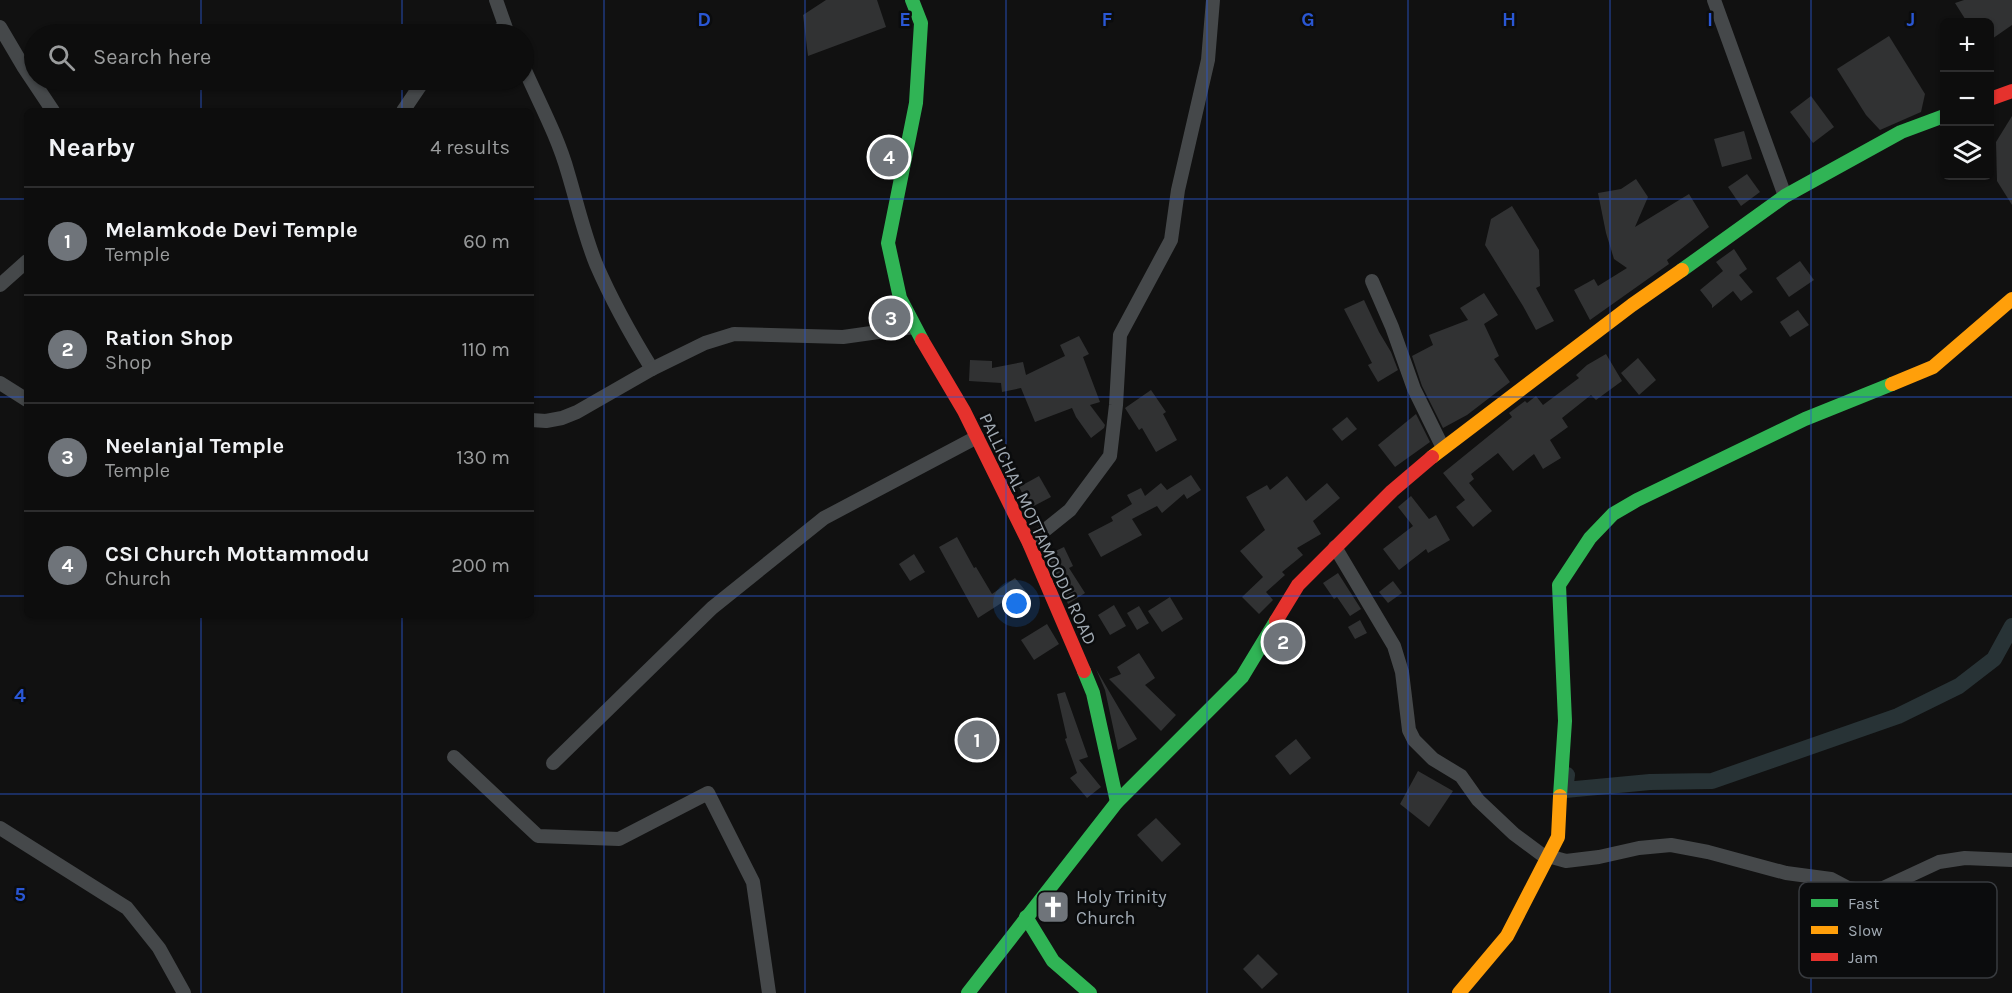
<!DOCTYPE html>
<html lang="en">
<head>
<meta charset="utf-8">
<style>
  :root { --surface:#0d0d0d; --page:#1b1b1b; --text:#f1f3f6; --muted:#9a9c9d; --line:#2d2d2e; --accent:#6f747a }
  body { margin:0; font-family:Karla,sans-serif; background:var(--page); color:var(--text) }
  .controls { position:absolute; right:18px; top:18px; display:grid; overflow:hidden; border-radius:9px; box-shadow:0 2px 4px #0004 }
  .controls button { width:54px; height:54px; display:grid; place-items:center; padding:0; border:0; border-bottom:2px solid var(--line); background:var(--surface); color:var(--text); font:30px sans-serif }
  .you { position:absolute; left:1017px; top:604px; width:21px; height:21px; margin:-15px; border:4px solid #fff; border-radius:50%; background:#1a73e8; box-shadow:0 0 0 9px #1a73e833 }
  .badge { display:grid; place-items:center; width:39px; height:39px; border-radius:50%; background:var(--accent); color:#fff; font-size:20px; font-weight:700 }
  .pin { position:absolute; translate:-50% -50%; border:3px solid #fff; box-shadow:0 2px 6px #0006 }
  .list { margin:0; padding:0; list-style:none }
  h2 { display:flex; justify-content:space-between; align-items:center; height:78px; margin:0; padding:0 24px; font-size:26px }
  h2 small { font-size:20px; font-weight:400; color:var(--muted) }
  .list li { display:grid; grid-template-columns:39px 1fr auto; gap:18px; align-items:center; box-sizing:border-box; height:108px; padding:0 24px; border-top:2px solid var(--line) }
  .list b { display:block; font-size:22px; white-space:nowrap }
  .list p { margin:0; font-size:20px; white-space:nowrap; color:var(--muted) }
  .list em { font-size:20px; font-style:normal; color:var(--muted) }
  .icon { flex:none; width:33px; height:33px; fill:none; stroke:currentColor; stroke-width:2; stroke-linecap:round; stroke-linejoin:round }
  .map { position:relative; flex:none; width:2012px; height:993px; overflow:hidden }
  .search { position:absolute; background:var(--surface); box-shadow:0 2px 4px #0004; left:24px; top:24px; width:510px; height:66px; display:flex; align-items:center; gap:15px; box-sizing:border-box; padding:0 21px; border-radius:33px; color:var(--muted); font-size:22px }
  .panel { position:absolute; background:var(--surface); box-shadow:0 2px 4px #0004; left:24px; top:108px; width:510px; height:510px; border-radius:9px }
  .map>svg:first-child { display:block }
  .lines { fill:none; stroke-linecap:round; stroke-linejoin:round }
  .canal { stroke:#283336; stroke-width:16 }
  .building { fill:#313233 }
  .street { stroke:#45484a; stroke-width:14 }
  .fast { stroke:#30b455; stroke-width:14 }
  .slow { stroke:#ff9f0a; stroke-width:14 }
  .jam { stroke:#e5322d; stroke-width:14 }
  .grid { fill:none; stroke:#2a57d4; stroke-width:1.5; stroke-opacity:0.55 }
  .labels { text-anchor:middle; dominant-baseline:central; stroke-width:5; stroke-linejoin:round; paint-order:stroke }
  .street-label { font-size:18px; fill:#a1aab3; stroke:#0b0c0d }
  .poi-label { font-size:18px; fill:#a1aab3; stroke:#0b0c0d; text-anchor:start }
  .key { fill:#0b0c0d; stroke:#383b3f; stroke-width:1.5 }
  .key-label { font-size:16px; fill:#a1aab3 }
  .grid-label { font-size:20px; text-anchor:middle; font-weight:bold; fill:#2a57d4; stroke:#0b0c0d; stroke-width:5; stroke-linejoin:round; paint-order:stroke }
</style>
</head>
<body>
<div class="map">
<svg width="2012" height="993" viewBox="0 0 2012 993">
  <rect width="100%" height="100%" fill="#111"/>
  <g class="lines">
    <polyline class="canal" points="1567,775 1565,790 1650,782 1712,781 1898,716 1959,686 1994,659 2012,626"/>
  </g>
  <g class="building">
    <polygon points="826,0 877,0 886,27 808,56 803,15"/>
    <polygon points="1964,0 2012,0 2012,25 1989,41 1989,22 1967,22 1955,3"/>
    <polygon points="1889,36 1925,94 1921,112 1880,130 1866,115 1837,69"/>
    <polygon points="1811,96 1834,127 1813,143 1790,112"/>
    <polygon points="2012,116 2012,205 1997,181 1996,142"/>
    <polygon points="1744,131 1752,159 1722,167 1714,139"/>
    <polygon points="1747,174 1760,192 1741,206 1728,187"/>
    <polygon points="1636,179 1648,197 1635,227 1689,194 1709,227 1667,260 1669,264 1590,320 1574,290 1594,279 1598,286 1627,268 1614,259 1606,233 1598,193 1621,189"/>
    <polygon points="1512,206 1539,250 1540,286 1536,288 1554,321 1536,330 1523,306 1485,245 1491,219"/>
    <polygon points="1734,249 1747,269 1739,275 1753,292 1741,301 1733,291 1712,308 1712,305 1700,290 1723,271 1716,262"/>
    <polygon points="1800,261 1814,280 1789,297 1776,278"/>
    <polygon points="1484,293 1498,315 1484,324 1499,356 1494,359 1510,382 1467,415 1443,428 1422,386 1412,356 1433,345 1429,335 1468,320 1460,308"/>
    <polygon points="1364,300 1379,332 1391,352 1398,370 1378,382 1368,365 1372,363 1344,309"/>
    <polygon points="1798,310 1809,325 1790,337 1780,322"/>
    <polygon points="1079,336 1089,354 1083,357 1100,402 1090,405 1105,425 1104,428 1091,438 1076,417 1072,408 1035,422 1021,388 1002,392 1001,383 969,381 970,360 992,361 992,368 1023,362 1026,375 1065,356 1060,345"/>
    <polygon points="1606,354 1622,381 1596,400 1591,395 1562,418 1568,427 1550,440 1561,458 1543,469 1534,454 1513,471 1498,453 1471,474 1474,479 1469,483 1492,511 1473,527 1456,507 1465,500 1443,473 1512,417 1509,413 1525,401 1527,403 1536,396 1543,405 1579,378 1576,375 1587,365"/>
    <polygon points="1638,358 1656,380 1639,395 1621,373"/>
    <polygon points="1151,390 1166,412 1163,414 1177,440 1156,452 1142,428 1139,430 1125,408"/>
    <polygon points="1416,414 1430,442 1395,467 1378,445"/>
    <polygon points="1347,417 1357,429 1342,441 1332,429"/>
    <polygon points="1191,475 1201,490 1187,499 1184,494 1162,513 1157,506 1132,519 1142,535 1101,557 1088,534 1113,521 1111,517 1132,504 1127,495 1141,488 1145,496 1161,483 1167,490"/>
    <polygon points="1039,476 1051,497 1030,508 1019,487"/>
    <polygon points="1287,476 1306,501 1327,483 1340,498 1313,521 1321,534 1297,548 1303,555 1282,572 1285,575 1266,592 1273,600 1259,614 1242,597 1263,577 1240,551 1265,530 1246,497 1267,485 1270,490"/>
    <polygon points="1411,496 1429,519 1436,515 1450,540 1428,553 1426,549 1399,570 1383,549 1413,526 1398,507"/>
    <polygon points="957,537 974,568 976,567 992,594 1015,578 1028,594 1008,609 1003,602 978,618 939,547"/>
    <polygon points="1064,547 1073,566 1069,568 1085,593 1068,604 1047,555"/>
    <polygon points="914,554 925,572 910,581 899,564"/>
    <polygon points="1338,573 1361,609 1350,616 1337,597 1334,599 1323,583"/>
    <polygon points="1393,581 1402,593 1388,603 1379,592"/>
    <polygon points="1170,597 1183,619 1162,632 1148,611"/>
    <polygon points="1114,605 1126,626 1110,635 1098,615"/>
    <polygon points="1139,606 1149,623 1137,630 1127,613"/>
    <polygon points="1360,620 1367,633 1355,639 1348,627"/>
    <polygon points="1047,624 1059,644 1034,660 1021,640"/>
    <polygon points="1139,653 1155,678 1145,685 1176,715 1161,731 1109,679 1121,674 1117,667"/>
    <polygon points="1096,669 1137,739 1118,750 1105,690"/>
    <polygon points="1065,692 1088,757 1079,760 1101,787 1087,798 1070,778 1077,773 1065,739 1067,738 1057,694"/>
    <polygon points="1296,739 1311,758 1290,775 1275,756"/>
    <polygon points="1418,771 1453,791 1429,827 1400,804"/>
    <polygon points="1156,818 1181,844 1162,862 1137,835"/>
    <polygon points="1258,954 1278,974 1262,989 1243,969"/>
  </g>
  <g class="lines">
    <g class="street">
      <polyline points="496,0 508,34"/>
      <polyline points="1714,0 1785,196"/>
      <polyline points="0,27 23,66 53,111"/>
      <polyline points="491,34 505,27"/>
      <path d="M524,68C539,102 558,137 568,173C577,203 584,234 596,264C612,301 631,335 652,369"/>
      <polyline points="403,111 424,80"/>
      <polyline points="1372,281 1392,327 1414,389 1443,448"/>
      <polyline points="0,285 27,261"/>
      <polyline points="0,383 27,400"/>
      <polyline points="531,420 546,421 562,418 577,412 652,369 705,343 734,334 843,337 914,327"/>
      <polyline points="1029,543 1070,510 1110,456 1116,405 1120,335 1171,240 1178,190 1208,60 1213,0"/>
      <polyline points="1335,547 1394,646 1402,672 1409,730 1414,740 1433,759 1461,776 1478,800 1514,834 1541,854 1566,861 1599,857 1639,848 1671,845 1708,852 1786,873 1831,879 1848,888 1868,891 1883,888 1939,862 1965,858 2012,860"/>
      <polyline points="454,757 538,836 619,839 708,793 753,882 769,993"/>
      <polyline points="553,763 712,608 824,518 977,437"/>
      <polyline points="0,828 127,908 159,948 184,993"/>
    </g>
    <g class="fast">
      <polyline points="912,0 921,23 916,103 888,243 900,298 922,340"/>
      <polyline points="1682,270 1785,196 1901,132 1944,116"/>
      <polyline points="1084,671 1093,693 1117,802"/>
      <polyline points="1560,796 1565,721 1559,585 1590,538 1613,514 1637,500 1805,419 1892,384"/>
      <polyline points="1026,917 1053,961 1090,993"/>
      <polyline points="968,993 1117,802 1242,677 1276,621"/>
    </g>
    <g class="slow">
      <polyline points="1892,384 1933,367 2012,299"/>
      <polyline points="1432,457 1632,305 1682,270"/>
      <polyline points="1459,993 1507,936 1558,837 1560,796"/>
    </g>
    <g class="jam">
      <polyline points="1990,99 2012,91"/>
      <polyline points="922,340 964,411 1029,543 1084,671"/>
      <polyline points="1276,621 1298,585 1392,491 1432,457"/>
    </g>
  </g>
  <path class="grid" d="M201,0V34M402,0V34M604,0V993M805,0V993M1006,0V993M1207,0V993M1408,0V993M1610,0V993M1811,0V993M201,80V111M402,80V111M0,199H27M531,199H2012M0,397H27M531,397H2012M0,596H27M531,596H2012M201,615V993M402,615V993M0,794H2012"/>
  <defs>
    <symbol id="church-square" viewBox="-11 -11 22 22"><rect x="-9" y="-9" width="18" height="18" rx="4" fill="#6f747a" stroke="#0b0c0d"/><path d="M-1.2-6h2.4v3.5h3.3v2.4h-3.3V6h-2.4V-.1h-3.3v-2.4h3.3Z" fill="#fff"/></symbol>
  </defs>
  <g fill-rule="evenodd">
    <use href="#church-square" x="1034" y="888" width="38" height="38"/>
  </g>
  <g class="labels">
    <g class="street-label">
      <text transform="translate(1038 529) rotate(65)">PALLICHAL MOTTAMOODU ROAD</text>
    </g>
    <g class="poi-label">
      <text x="1076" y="897">Holy Trinity<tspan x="1076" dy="21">Church</tspan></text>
    </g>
  </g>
  <rect x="1799" y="882" width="198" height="96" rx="9" class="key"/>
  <rect x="1811" y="899" width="27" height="8" fill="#30b455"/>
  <rect x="1811" y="926" width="27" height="8" fill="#ff9f0a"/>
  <rect x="1811" y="953" width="27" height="8" fill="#e5322d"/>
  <g class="key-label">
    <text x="1848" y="909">Fast</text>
    <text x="1848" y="936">Slow</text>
    <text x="1848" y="963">Jam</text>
  </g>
  <g class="grid-label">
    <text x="704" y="26">D</text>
    <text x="905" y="26">E</text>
    <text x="1107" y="26">F</text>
    <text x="1308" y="26">G</text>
    <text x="1509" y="26">H</text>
    <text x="1710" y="26">I</text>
    <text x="1911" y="26">J</text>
    <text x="20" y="702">4</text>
    <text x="20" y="901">5</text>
  </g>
</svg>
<div class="controls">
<button>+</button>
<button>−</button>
<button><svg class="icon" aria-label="layers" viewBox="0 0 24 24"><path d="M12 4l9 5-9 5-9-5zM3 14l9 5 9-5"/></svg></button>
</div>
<div class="you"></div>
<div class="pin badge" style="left:977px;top:740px">1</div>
<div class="pin badge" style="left:1283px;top:642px">2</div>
<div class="pin badge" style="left:891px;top:318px">3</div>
<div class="pin badge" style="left:889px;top:157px">4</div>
<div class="search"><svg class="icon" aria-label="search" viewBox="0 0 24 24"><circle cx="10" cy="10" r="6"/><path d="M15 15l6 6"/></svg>Search here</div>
<section class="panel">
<h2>Nearby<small>4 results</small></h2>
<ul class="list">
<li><span class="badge">1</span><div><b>Melamkode Devi Temple</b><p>Temple</p></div><em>60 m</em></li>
<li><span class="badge">2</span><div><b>Ration Shop</b><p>Shop</p></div><em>110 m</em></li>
<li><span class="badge">3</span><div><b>Neelanjal Temple</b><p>Temple</p></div><em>130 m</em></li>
<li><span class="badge">4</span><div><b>CSI Church Mottammodu</b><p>Church</p></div><em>200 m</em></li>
</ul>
</section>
</div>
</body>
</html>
